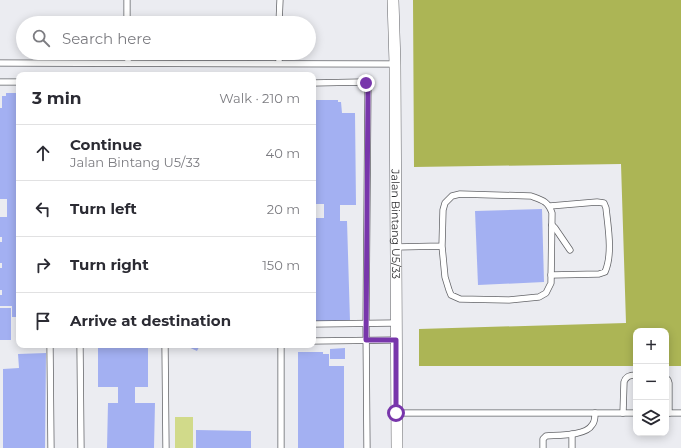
<!DOCTYPE html>
<html lang="en">
<head>
<meta charset="utf-8">
<style>
  :root { --surface:#fff; --page:#f7f7f7; --text:#2b2b33; --muted:#7c7c81; --line:#e1e1e2 }
  body { margin:0; font-family:Montserrat,sans-serif; background:var(--page); color:var(--text) }
  .controls { position:absolute; right:12px; bottom:12px; display:grid; overflow:hidden; border-radius:8px; box-shadow:0 2px 10px #0003 }
  .controls button { width:36px; height:36px; display:grid; place-items:center; padding:0; border:0; border-bottom:1px solid var(--line); background:var(--surface); color:var(--text); font:20px sans-serif }
  .stop { position:absolute; width:12px; height:12px; margin:-9px; border:3px solid #7836ab; border-radius:50%; background:#fff }
  .stop.end { background:#7836ab; border-color:#fff; box-shadow:0 1px 4px #0008 }
  .list { margin:0; padding:0; list-style:none }
  h2 { display:flex; justify-content:space-between; align-items:center; height:52px; margin:0; padding:0 16px; font-size:17px }
  h2 small { font-size:13px; font-weight:400; color:var(--muted) }
  .list li { display:grid; grid-template-columns:26px 1fr auto; gap:12px; align-items:center; box-sizing:border-box; height:56px; padding:0 16px; border-top:1px solid var(--line) }
  .list b { display:block; font-size:15px; white-space:nowrap }
  .list p { margin:0; font-size:13px; white-space:nowrap; color:var(--muted) }
  .list em { font-size:13px; font-style:normal; color:var(--muted) }
  .icon { flex:none; width:22px; height:22px; fill:none; stroke:currentColor; stroke-width:2; stroke-linecap:round; stroke-linejoin:round }
  .map { position:relative; flex:none; width:681px; height:448px; overflow:hidden }
  .search { position:absolute; background:var(--surface); box-shadow:0 2px 10px #0003; left:16px; top:16px; width:300px; height:44px; display:flex; align-items:center; gap:10px; box-sizing:border-box; padding:0 14px; border-radius:22px; color:var(--muted); font-size:15px }
  .panel { position:absolute; background:var(--surface); box-shadow:0 2px 10px #0003; left:16px; top:72px; width:300px; height:276px; border-radius:8px }
  .map>svg:first-child { display:block }
  .green { fill:#d1da8a }
  .forest { fill:#acb555 }
  .building { fill:#a3b0f2 }
  .lines { fill:none; stroke-linecap:round; stroke-linejoin:round }
  .lane-casing { stroke:#636468; stroke-width:7 }
  .street-casing { stroke:#636468; stroke-width:12 }
  .lane { stroke:#fff; stroke-width:5.5 }
  .street { stroke:#fff; stroke-width:11 }
  .route { stroke:#7836ab; stroke-width:5 }
  .labels { text-anchor:middle; dominant-baseline:central; stroke-width:3; stroke-linejoin:round; paint-order:stroke }
  .street-label { font-size:11px; fill:#2e2e30; stroke:#ebecf1 }
</style>
</head>
<body>
<div class="map">
<svg width="681" height="448" viewBox="0 0 681 448">
  <rect width="100%" height="100%" fill="#ebecf1"/>
  <rect class="green" x="175" y="417" width="18" height="31"/>
  <polygon class="forest" points="413,0 681,0 681,366 666,366 666,331 636,331 636,366 419,366 419,329 626,323 621,164 414,167"/>
  <g class="building">
    <polygon points="6,93 19,93 19,317 12,317 12,306 0,306 0,295 2,295 2,290 0,290 0,268 2,268 2,263 0,263 0,242 2,242 2,237 0,237 0,217 7,217 7,199 0,199 0,108 2,108 2,96 6,96"/>
    <polygon points="313,100 338,100 338,102 341,102 342,113 355,113 356,205 340,205 340,221 347,221 350,321 313,322 313,218 324,218 324,204 313,204"/>
    <polygon points="542,209 544,282 478,285 475,211"/>
    <rect x="0" y="308" width="11" height="32"/>
    <polygon points="98,345 148,345 148,387 135,387 135,403 155,403 154,448 107,448 108,403 118,403 118,387 98,387"/>
    <polygon points="184,345 200,345 197,351"/>
    <polygon points="233,345 270,345 270,348 233,347"/>
    <polygon points="345,348 345,359 330,359 330,349"/>
    <polygon points="298,352 323,352 323,354 329,354 329,366 344,366 344,448 298,448"/>
    <polygon points="46,353 45,448 3,448 3,369 19,368 18,354"/>
    <polygon points="196,430 251,431 251,448 196,448"/>
  </g>
  <g class="lines">
    <defs>
      <g id="lane">
        <polyline points="127,0 127,23"/>
        <polyline points="279,23 280,0"/>
        <polyline points="128,53 128,63"/>
        <polyline points="0,63 395,64"/>
        <polyline points="279,63 279,53"/>
        <polyline points="0,82 19,82"/>
        <polyline points="313,83 362,82 366,83 368,87 366,324 367,448"/>
        <path d="M550,206L597,202L604,203L606,208C608,227 613,254 605,272L599,274L551,275"/>
        <polyline points="552,225 555,228 570,250"/>
        <path d="M396,247L442,246L443,210L445,203L452,196L460,194L531,196C542,200 548,201 552,213L551,283L546,293L539,297L509,300L460,299L451,295L449,290L445,277L442,246"/>
        <polyline points="313,324 396,323"/>
        <polyline points="313,341 396,340"/>
        <polyline points="50,345 51,448"/>
        <polyline points="80,345 81,448"/>
        <polyline points="165,345 166,448"/>
        <polyline points="281,345 281,448"/>
        <polyline points="666,378 668,380 669,383 669,413"/>
        <polyline points="396,413 636,413"/>
        <path d="M623,413L624,382C626,376 630,375 636,375"/>
        <polyline points="666,413 681,413"/>
        <polyline points="572,434 572,448"/>
        <path d="M543,448V439L546,436C557,435 586,436 592,425C595,422 595,417 595,413"/>
      </g>
      <g id="street">
        <path id="s1" d="M393,0L395,64L397,448"/>
      </g>
    </defs>
    <use href="#lane" class="lane-casing"/>
    <use href="#street" class="street-casing"/>
    <use href="#lane" class="lane"/>
    <use href="#street" class="street"/>
  </g>
  <g class="lines">
    <polyline class="route" points="366,83 368,88 366,340 396,340 396,413"/>
  </g>
  <g class="labels">
    <g class="street-label">
      <text stroke="none"><textPath href="#s1" startOffset="224">Jalan Bintang U5/33</textPath></text>
    </g>
  </g>
</svg>
<div class="controls">
<button>+</button>
<button>−</button>
<button><svg class="icon" aria-label="layers" viewBox="0 0 24 24"><path d="M12 4l9 5-9 5-9-5zM3 14l9 5 9-5"/></svg></button>
</div>
<div class="stop" style="left:396px;top:413px"></div>
<div class="stop end" style="left:366px;top:83px"></div>
<div class="search"><svg class="icon" aria-label="search" viewBox="0 0 24 24"><circle cx="10" cy="10" r="6"/><path d="M15 15l6 6"/></svg>Search here</div>
<section class="panel">
<h2>3 min<small>Walk · 210 m</small></h2>
<ul class="list">
<li><svg class="icon" aria-label="ahead" viewBox="0 0 24 24"><path d="M12 20V5M6 11l6-6 6 6"/></svg><div><b>Continue</b><p>Jalan Bintang U5/33</p></div><em>40 m</em></li>
<li><svg class="icon" aria-label="left" viewBox="0 0 24 24"><path d="M17 20v-9H6M10 6l-5 5 5 5"/></svg><div><b>Turn left</b></div><em>20 m</em></li>
<li><svg class="icon" aria-label="right" viewBox="0 0 24 24"><path d="M7 20v-9h11M14 6l5 5-5 5"/></svg><div><b>Turn right</b></div><em>150 m</em></li>
<li><svg class="icon" aria-label="arrive" viewBox="0 0 24 24"><path d="M6 21V4h12l-3 4 3 4H6"/></svg><div><b>Arrive at destination</b></div></li>
</ul>
</section>
</div>
</body>
</html>
